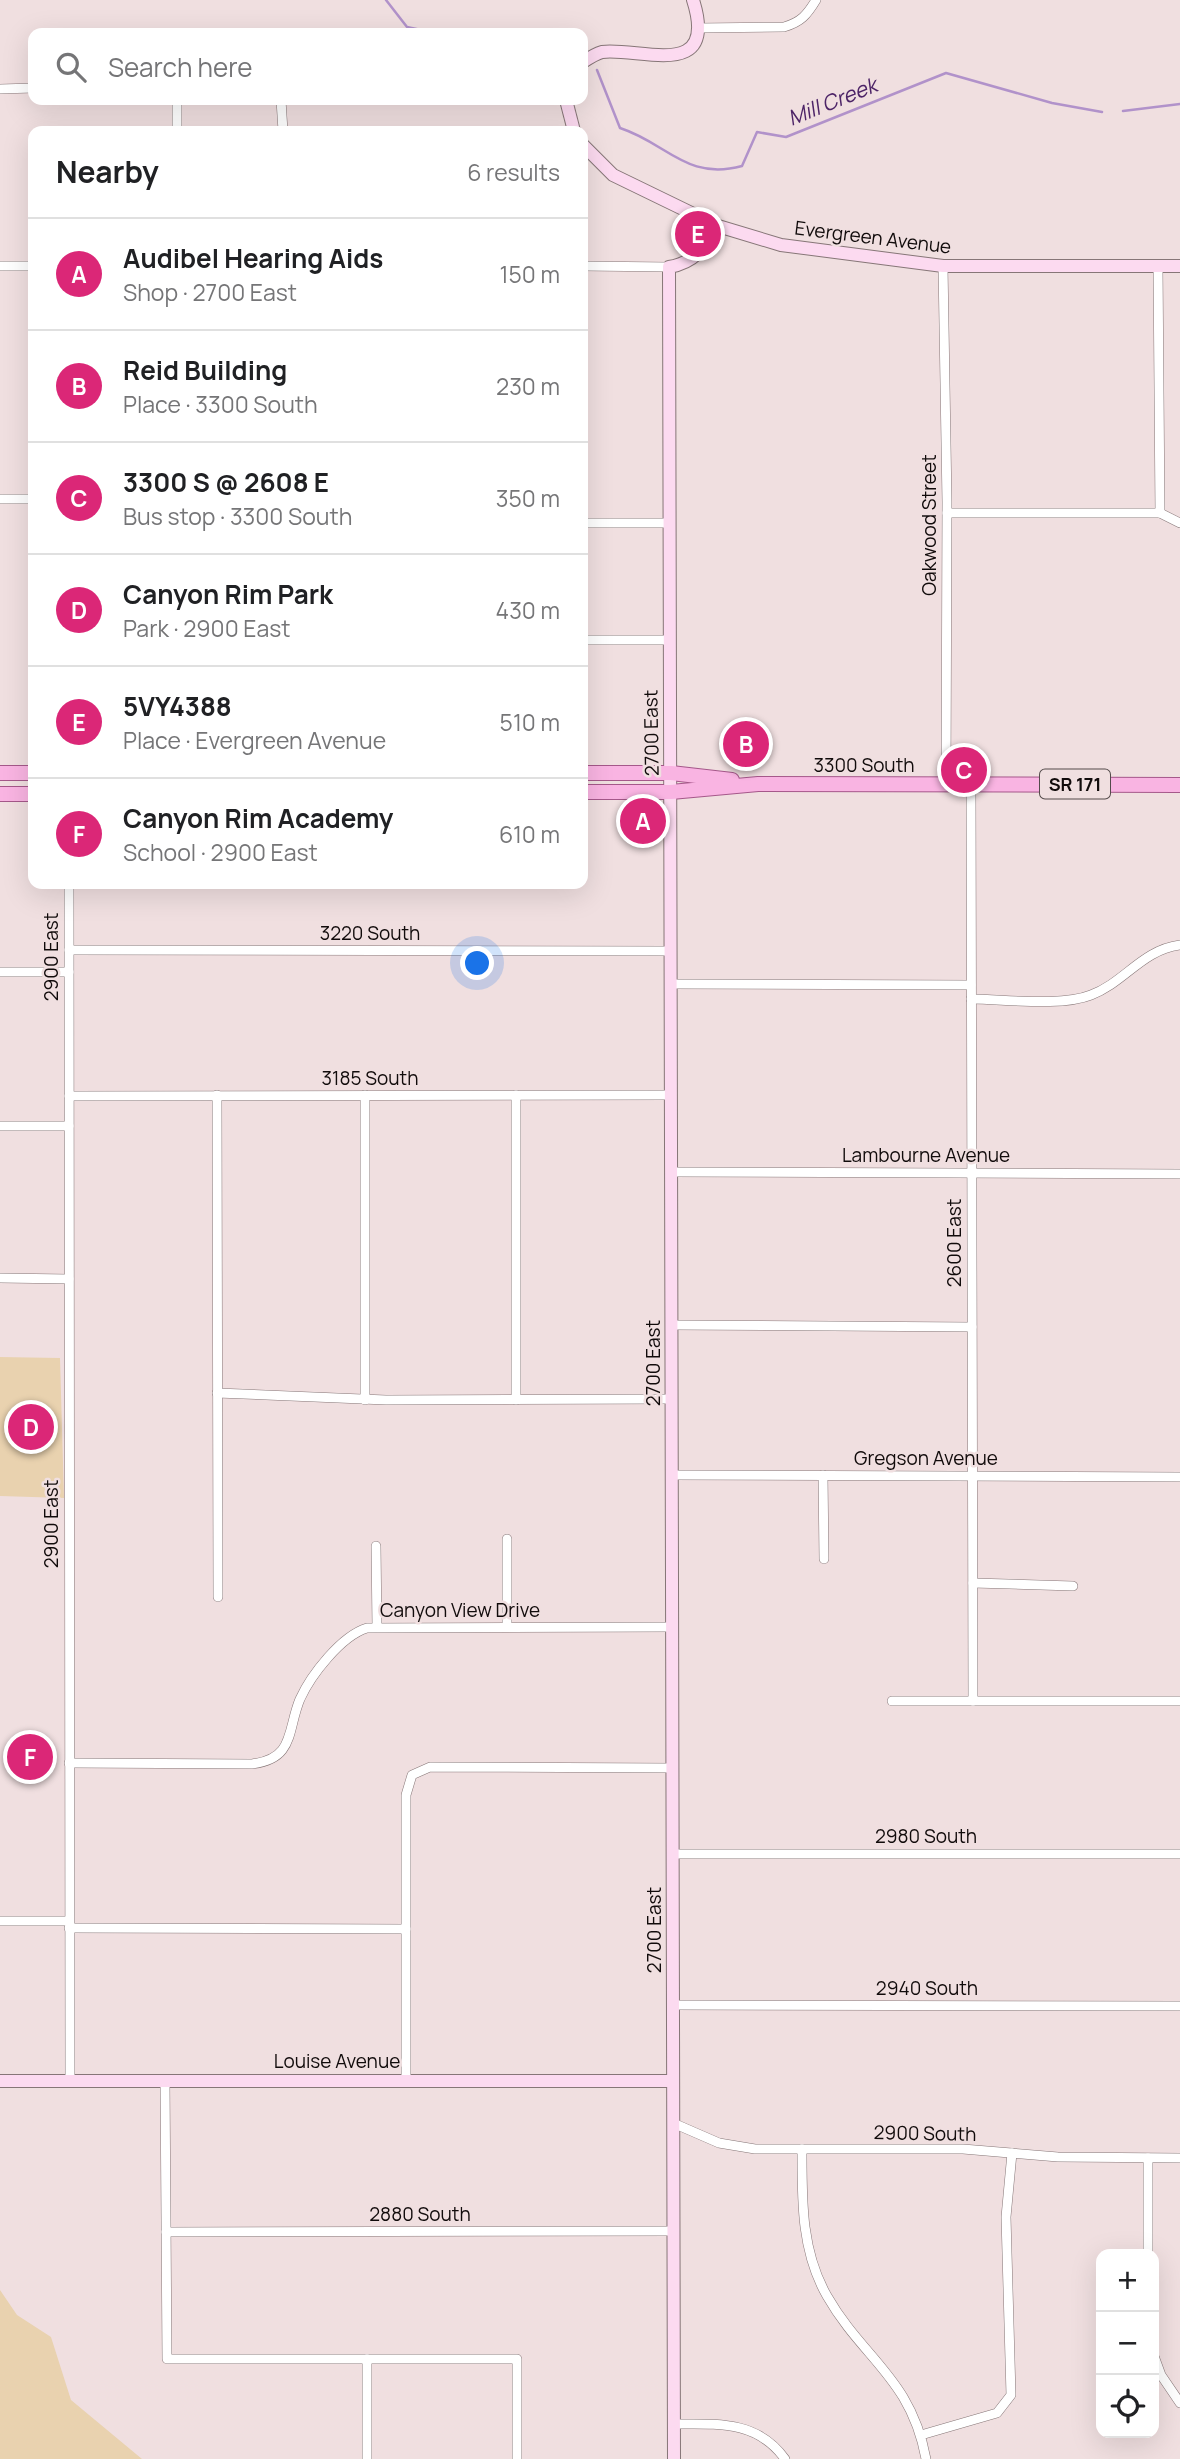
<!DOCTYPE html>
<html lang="en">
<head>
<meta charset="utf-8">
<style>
  :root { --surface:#fff; --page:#f6f6f6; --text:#202124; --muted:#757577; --line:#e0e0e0; --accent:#db2777 }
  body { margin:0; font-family:Manrope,sans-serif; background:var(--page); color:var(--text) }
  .controls { position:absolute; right:21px; bottom:21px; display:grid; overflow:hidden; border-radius:14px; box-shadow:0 7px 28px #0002 }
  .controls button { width:63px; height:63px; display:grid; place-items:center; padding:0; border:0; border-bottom:2px solid var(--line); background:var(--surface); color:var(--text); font:35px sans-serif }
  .you { position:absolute; left:478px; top:964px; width:24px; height:24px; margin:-18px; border:5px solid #fff; border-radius:50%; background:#1a73e8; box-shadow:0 0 0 10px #1a73e833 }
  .badge { display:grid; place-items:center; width:46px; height:46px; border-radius:50%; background:var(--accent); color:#fff; font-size:23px; font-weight:700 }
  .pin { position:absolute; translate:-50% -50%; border:4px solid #fff; box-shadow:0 2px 7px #0006 }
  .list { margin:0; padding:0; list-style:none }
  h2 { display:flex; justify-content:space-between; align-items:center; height:91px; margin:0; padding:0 28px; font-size:30px }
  h2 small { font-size:23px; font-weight:400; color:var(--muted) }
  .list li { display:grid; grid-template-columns:46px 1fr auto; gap:21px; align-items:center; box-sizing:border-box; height:112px; padding:0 28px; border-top:2px solid var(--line) }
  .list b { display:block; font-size:26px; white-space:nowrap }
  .list p { margin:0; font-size:23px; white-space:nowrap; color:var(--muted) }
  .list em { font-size:23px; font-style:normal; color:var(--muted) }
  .icon { flex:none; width:38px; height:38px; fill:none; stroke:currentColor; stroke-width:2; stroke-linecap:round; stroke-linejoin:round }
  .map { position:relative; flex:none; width:1180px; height:2459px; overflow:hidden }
  .search { position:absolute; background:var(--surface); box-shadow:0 7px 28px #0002; left:28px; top:28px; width:560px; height:77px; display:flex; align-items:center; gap:18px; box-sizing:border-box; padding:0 24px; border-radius:14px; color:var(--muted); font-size:26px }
  .panel { position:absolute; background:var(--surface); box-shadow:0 7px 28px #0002; left:28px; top:126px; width:560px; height:763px; border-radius:14px }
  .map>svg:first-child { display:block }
  .green { fill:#e9d2af }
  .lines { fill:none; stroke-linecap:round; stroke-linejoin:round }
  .stream { stroke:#b192ca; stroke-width:2.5 }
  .street-casing { stroke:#867677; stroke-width:10 }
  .secondary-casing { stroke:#867677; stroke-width:14 }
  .primary-casing { stroke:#a5588a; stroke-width:16 }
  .street { stroke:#fff; stroke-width:9 }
  .secondary { stroke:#fcdaf0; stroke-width:12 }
  .primary { stroke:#f9b4e2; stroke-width:14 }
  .labels { text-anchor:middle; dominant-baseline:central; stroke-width:5; stroke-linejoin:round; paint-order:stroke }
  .shield { fill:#f0dfe0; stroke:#544b4b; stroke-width:2 }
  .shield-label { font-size:18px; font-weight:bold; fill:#110b0b }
  .street-label { font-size:19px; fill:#110b0b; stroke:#f0dfe0 }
  .water-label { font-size:21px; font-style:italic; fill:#4d2467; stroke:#f0dfe0 }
</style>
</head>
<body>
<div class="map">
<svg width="1180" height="2459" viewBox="0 0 1180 2459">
  <rect width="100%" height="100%" fill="#f0dfe0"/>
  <g class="green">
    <polygon points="0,1357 60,1358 64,1498 0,1496"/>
    <polygon points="0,2290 17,2315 51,2337 71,2400 142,2459 0,2459"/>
  </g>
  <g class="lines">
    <g class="stream">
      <polyline points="386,0 407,27 435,33"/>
      <path d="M597,70L620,128C667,143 686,181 742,166L757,132L786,137L946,73L1052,103L1102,112"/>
      <polyline points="1123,111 1180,104"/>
    </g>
    <defs>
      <g id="street">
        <path d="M698,28L784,27C801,22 807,15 816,0"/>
        <polyline points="0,89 33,88"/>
        <polyline points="281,100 283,131"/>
        <polyline points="177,131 177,100"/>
        <polyline points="0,266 33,266"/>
        <polyline points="583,266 669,267"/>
        <polyline points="943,266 947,502 946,784"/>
        <polyline points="1158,266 1160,513"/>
        <polyline points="0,499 33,499"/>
        <polyline points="947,513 1160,513 1180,523"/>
        <polyline points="583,523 669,523"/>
        <polyline points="583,640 669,640"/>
        <polyline points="971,784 973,1701"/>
        <polyline points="69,884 70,2081"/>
        <polyline points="69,950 671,951"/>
        <polyline points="0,972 69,972"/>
        <polyline points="671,984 971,985"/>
        <path d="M971,999C1004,999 1061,1007 1091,995C1125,982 1142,950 1180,945"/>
        <polyline points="217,1095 218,1597"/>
        <polyline points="365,1095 365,1400"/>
        <polyline points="516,1095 516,1400"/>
        <polyline points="69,1096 671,1095"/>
        <polyline points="0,1126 69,1126"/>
        <polyline points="672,1172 1180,1174"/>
        <polyline points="0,1278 69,1279"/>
        <polyline points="672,1325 972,1327"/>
        <polyline points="217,1393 386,1400 672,1399"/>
        <polyline points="672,1475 1180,1477"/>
        <polyline points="823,1475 824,1559"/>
        <polyline points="376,1546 377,1627"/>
        <polyline points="973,1583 1073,1586"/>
        <polyline points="507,1627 507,1539"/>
        <polyline points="892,1701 1180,1701"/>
        <path d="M69,1763L252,1764C295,1759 287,1730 300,1699C311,1675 341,1636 367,1628L673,1627"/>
        <polyline points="673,1854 1180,1854"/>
        <polyline points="0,1921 69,1921"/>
        <polyline points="69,1928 406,1929"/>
        <polyline points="673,2005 1180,2006"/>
        <polyline points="165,2081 167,2359 517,2359 517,2459"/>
        <polyline points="406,2081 406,1795 412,1775 430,1767 673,1768"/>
        <polyline points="673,2123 719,2143 755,2149 963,2149 1058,2157 1180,2158"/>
        <path d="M802,2149C802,2200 801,2251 827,2296C863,2359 911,2378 926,2459"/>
        <polyline points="1148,2158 1148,2254"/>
        <polyline points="166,2232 674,2231"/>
        <polyline points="1154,2356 1161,2375 1180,2403"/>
        <polyline points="367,2359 367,2459"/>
        <path d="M674,2424C717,2424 757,2420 785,2459"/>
        <polyline points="921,2435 997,2413 1011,2395 1006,2217 1012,2153"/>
      </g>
      <g id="secondary">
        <path d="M583,62C589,58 595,54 602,52C640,47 719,82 693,0"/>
        <polyline points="566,100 574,131"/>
        <polyline points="583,145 613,175 718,226 781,245 943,266 1180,266"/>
        <polyline points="0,2081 673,2081"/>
        <path d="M674,2459L669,267C694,263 706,247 718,226"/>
      </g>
      <g id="primary">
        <polyline points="0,773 33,773"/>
        <polyline points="583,773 671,773 732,780"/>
        <polyline points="583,792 671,792 758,784 1180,785"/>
        <polyline points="0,794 33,794"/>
      </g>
    </defs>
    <use href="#street" class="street-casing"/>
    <use href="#secondary" class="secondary-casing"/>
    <use href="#primary" class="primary-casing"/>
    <use href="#street" class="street"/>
    <use href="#secondary" class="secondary"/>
    <use href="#primary" class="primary"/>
  </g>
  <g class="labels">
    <rect class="shield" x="1040" y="769.5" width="70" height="29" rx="5"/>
    <g class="shield-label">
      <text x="1075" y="784">SR 171</text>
    </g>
    <g class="street-label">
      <text transform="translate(873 237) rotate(7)">Evergreen Avenue</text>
      <text transform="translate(929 525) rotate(-90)">Oakwood Street</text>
      <text transform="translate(651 733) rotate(-91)">2700 East</text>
      <text x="864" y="765">3300 South</text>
      <text x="370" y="933">3220 South</text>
      <text transform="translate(51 957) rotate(-90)">2900 East</text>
      <text x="370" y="1078">3185 South</text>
      <text x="926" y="1155">Lambourne Avenue</text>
      <text transform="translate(954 1243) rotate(-90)">2600 East</text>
      <text transform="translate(653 1363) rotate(-90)">2700 East</text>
      <text x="926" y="1458">Gregson Avenue</text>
      <text transform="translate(51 1524) rotate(-90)">2900 East</text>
      <text x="460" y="1610">Canyon View Drive</text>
      <text x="926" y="1836">2980 South</text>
      <text transform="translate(654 1930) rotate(-90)">2700 East</text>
      <text x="927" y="1988">2940 South</text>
      <text x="337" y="2061">Louise Avenue</text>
      <text transform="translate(925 2133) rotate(1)">2900 South</text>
      <text x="420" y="2214">2880 South</text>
    </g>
    <g class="water-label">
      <text transform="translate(832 101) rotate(-22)">Mill Creek</text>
    </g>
  </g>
</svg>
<div class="controls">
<button>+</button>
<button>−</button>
<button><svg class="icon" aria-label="locate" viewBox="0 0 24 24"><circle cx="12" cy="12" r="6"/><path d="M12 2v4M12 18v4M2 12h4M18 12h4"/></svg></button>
</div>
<div class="you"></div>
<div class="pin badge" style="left:643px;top:821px">A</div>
<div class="pin badge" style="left:746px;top:744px">B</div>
<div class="pin badge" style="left:964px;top:770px">C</div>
<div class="pin badge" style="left:31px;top:1427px">D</div>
<div class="pin badge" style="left:698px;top:234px">E</div>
<div class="pin badge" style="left:30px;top:1757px">F</div>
<div class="search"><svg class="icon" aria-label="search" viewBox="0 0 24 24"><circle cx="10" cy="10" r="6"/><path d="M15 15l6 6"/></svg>Search here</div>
<section class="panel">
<h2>Nearby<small>6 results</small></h2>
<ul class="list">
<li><span class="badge">A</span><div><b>Audibel Hearing Aids</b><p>Shop · 2700 East</p></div><em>150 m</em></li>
<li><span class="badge">B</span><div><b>Reid Building</b><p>Place · 3300 South</p></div><em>230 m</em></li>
<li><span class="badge">C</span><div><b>3300 S @ 2608 E</b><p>Bus stop · 3300 South</p></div><em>350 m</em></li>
<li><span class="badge">D</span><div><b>Canyon Rim Park</b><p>Park · 2900 East</p></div><em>430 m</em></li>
<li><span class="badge">E</span><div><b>5VY4388</b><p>Place · Evergreen Avenue</p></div><em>510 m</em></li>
<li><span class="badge">F</span><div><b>Canyon Rim Academy</b><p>School · 2900 East</p></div><em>610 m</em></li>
</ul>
</section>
</div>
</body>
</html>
